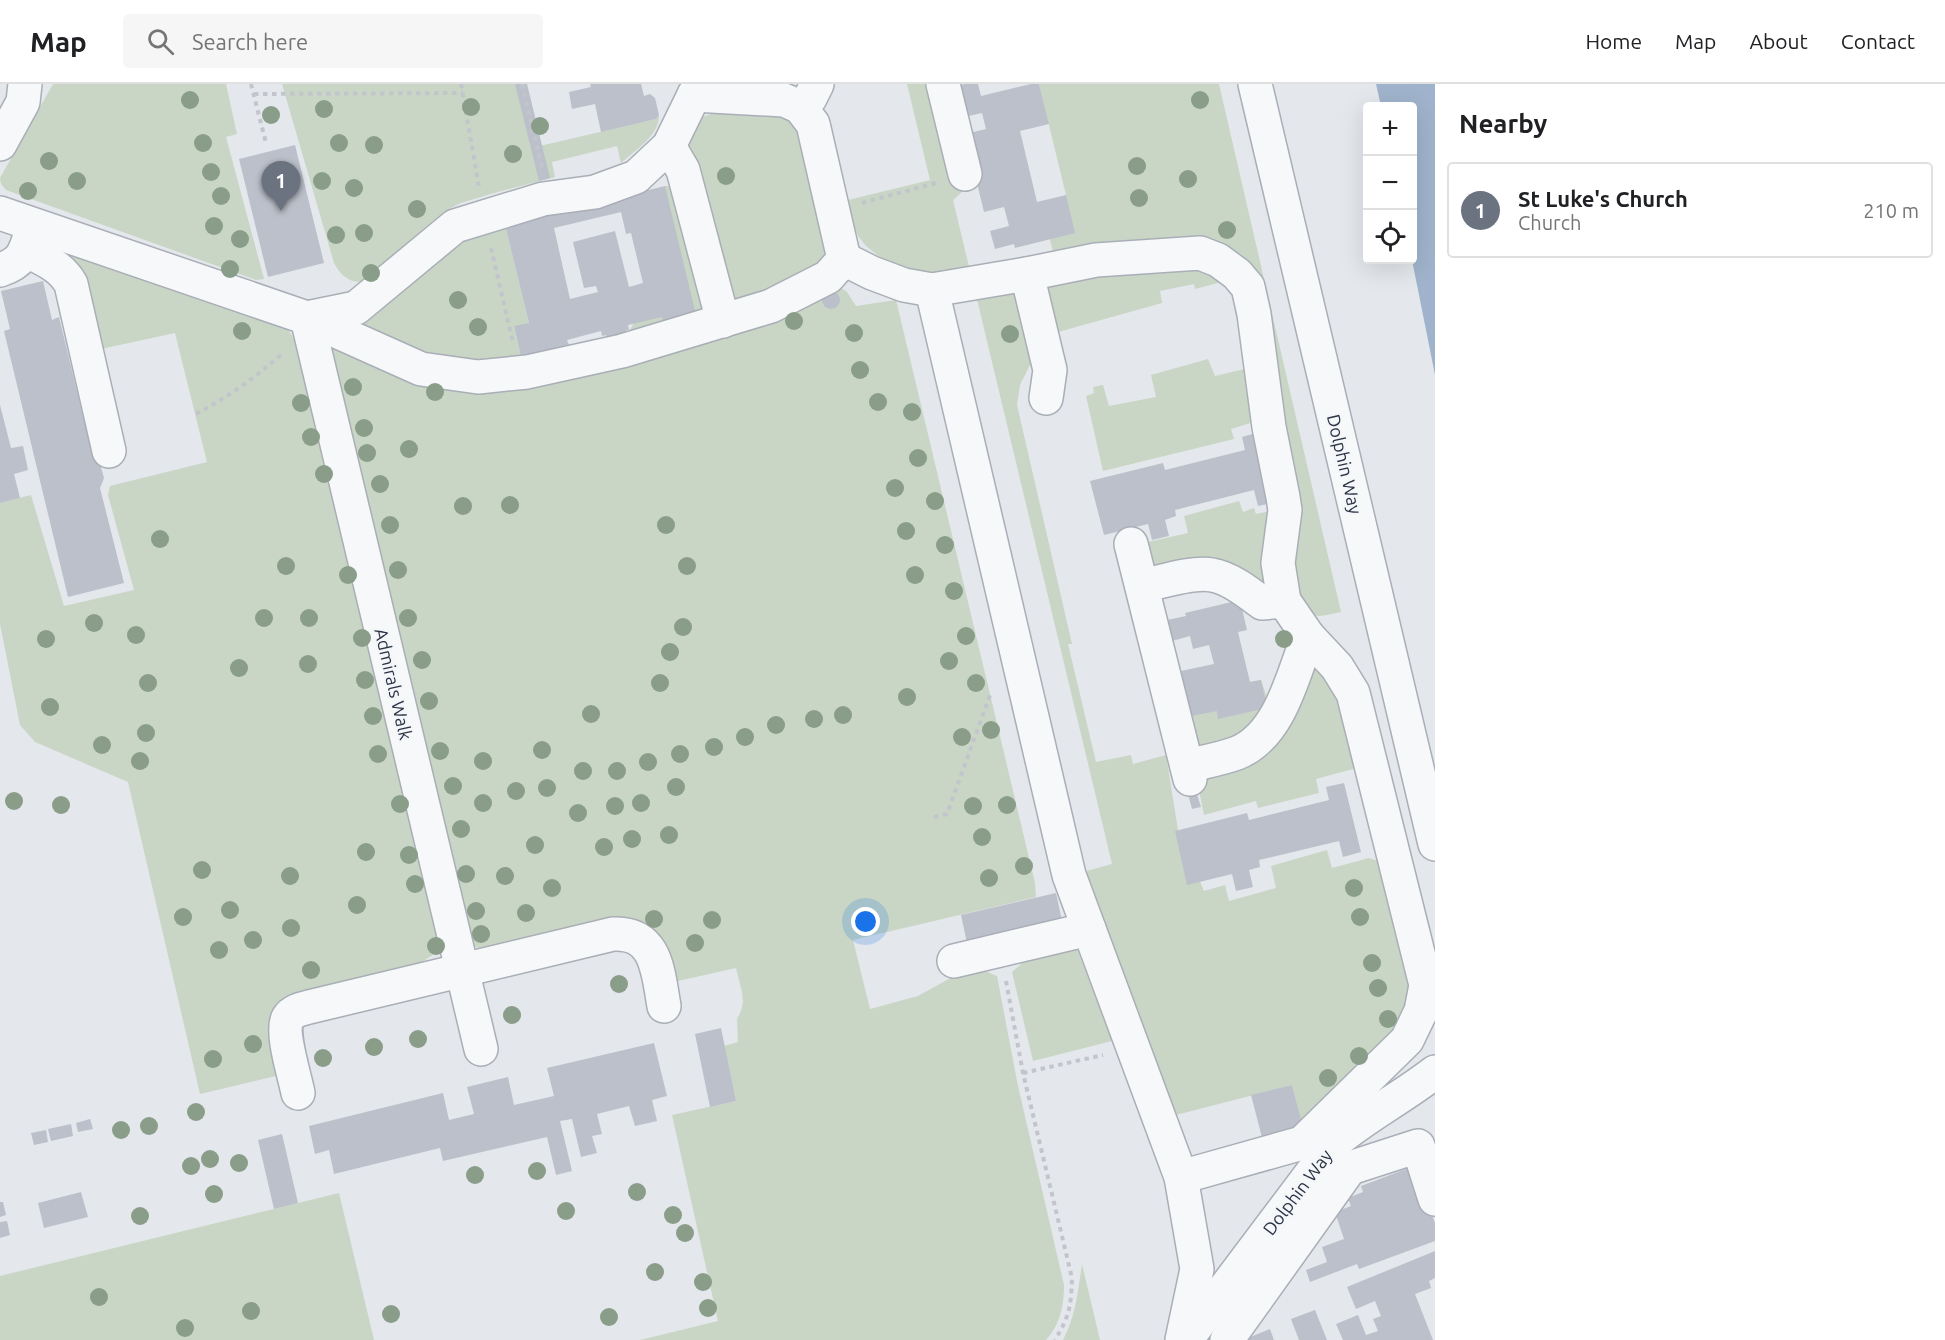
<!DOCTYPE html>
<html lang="en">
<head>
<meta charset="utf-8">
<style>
  :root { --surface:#fff; --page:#f6f6f6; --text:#202124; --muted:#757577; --line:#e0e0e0; --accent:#0f766e }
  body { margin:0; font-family:Ubuntu,sans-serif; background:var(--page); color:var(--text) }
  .controls { position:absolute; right:18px; top:18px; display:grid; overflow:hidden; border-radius:6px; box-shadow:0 6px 24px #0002 }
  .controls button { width:54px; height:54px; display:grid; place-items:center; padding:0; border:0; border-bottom:2px solid var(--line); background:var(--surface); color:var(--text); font:30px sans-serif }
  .you { position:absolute; left:866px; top:838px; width:21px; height:21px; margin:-15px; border:4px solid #fff; border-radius:50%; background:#1a73e8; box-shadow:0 0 0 9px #1a73e833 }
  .badge { display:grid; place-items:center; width:39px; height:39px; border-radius:50%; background:var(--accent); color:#fff; font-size:20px; font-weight:700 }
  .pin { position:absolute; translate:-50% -50px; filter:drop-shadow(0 2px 3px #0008) }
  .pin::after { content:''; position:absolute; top:32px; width:21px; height:18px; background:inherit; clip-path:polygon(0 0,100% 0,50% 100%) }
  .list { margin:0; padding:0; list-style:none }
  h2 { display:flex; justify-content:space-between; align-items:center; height:78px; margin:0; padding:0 24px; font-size:26px }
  h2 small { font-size:20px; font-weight:400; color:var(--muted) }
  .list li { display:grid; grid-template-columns:39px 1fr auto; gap:18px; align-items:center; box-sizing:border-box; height:96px; margin:0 12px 12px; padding:0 12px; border:2px solid var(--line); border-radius:6px }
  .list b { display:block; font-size:22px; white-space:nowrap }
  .list p { margin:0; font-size:20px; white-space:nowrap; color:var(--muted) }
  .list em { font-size:20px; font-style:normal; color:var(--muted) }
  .icon { flex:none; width:33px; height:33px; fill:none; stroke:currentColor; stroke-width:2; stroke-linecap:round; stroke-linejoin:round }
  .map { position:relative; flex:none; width:1435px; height:1256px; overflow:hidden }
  header { display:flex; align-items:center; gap:36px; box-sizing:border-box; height:84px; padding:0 30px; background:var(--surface); border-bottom:2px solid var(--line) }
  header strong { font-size:28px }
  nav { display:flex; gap:33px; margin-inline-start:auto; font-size:21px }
  .search { width:420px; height:54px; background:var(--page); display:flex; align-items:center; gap:15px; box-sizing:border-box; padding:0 21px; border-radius:6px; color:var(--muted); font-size:22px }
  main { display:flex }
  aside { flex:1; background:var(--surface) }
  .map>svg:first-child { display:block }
  .green { fill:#c9d6c5 }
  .water { fill:#9fb4cc }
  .pier { fill:#e4e7ec }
  .building { fill:#bbc0ca; fill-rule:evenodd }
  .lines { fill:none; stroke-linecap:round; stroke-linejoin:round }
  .minor-casing { stroke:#a9aeb7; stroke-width:36 }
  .path { stroke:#c2c5cb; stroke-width:4; stroke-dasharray:4.5 4.5; stroke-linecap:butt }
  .minor { stroke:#f7f8fa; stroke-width:33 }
  .tree { fill:#899d89 }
  .labels { text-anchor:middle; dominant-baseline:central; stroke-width:4.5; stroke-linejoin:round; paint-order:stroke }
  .street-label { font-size:18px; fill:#2b3445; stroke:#f4f6f9 }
</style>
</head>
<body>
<header>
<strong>Map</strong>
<div class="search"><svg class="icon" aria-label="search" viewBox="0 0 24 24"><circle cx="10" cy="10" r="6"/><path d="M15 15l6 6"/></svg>Search here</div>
<nav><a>Home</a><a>Map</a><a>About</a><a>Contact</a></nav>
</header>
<main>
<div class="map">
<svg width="1435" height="1256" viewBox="0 0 1435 1256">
  <rect width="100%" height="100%" fill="#e4e7ec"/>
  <g class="green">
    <polygon points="53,0 226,0 237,50 226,53 264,195 256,196 6,106 1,100 0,94"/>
    <path d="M282,0H516L531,64L656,35L659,31C660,51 635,66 621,79L617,62L552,78L555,93L494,109L461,119L451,124L429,140L366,196C352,202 340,191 334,179Z"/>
    <polygon points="907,0 936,0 963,107 953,116 970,187 930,193 889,180 866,162 858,152 844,117 930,96"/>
    <path d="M1039,0H1219L1341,528C1315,533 1316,537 1298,515L1248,185L1054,171L1050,156L1066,111Z"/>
    <path d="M778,27L798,41L832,165L825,186L734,218L720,196L688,56C690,51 691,43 695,39C709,22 757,28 778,27Z"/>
    <polygon points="665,102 672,102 706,229 627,252 650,208"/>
    <polygon points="505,141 529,239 514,243 521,273 455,282 359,242 461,156"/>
    <path d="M56,160L284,241C292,249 294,258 302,266L442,865L422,878L408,884L307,909L284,990L200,1010L128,698L35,658L20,641L0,540V419L31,411L64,522L134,506L108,411L110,402L207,378L175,249L101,265Z"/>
    <polygon points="1191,176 1233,195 1195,205 1194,200 1160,207 1162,219 1051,250 1039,198"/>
    <path d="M838,202L847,208L856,222L896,216L1035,799L1036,813L853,856L870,925L918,912L956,891L980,885L997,892L1018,1002L1064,1201C1064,1222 1060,1241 1046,1256H640L718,1237L672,1031L736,1017L724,962L738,958L737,935L741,927L743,918L742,908L736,884L669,899L660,866L481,865L474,862L469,857L331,265L337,261L440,298Z"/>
    <polygon points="1023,203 1034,273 1020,301 1017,321 1072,560 1068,560 1096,678 1131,671 1133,680 1166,671 1178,746 1204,807 1225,801 1229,817 1276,804 1271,782 1327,766 1332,784 1369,774 1385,779 1413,905 1411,934 1305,1050 1292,1001 1176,1031 1083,788 1112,780 976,211"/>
    <polygon points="1208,275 1215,292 1253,283 1254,338 1231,345 1234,355 1103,387 1086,312 1094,309 1093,303 1103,301 1109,322 1156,313 1151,291"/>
    <polygon points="1239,417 1243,428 1254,424 1256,430 1276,426 1267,505 1155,485 1139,460 1188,449 1184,432"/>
    <polygon points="1316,581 1331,586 1364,682 1316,695 1319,709 1258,724 1256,717 1204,731 1198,701 1303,597"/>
    <polygon points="1261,596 1271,625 1253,649 1196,665 1182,616 1186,608"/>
    <polygon points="1077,865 1112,957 1033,977 1012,888 1028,874"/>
    <polygon points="339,1109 374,1256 0,1256 0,1192"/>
    <path d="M1082,1180L1100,1256H1063C1076,1232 1078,1206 1082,1180Z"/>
  </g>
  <polygon class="water" points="1366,0 1435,0 1435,353 1403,176 1412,176 1412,22 1371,22"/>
  <g class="pier">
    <polygon points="1363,0 1376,0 1381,22 1368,22"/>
    <polygon points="1400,176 1412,176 1435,291 1435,356 1432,353 1412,233"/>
  </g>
  <g class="building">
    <polygon points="515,0 527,0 550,94 539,97"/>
    <polygon points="590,0 641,0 644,12 650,10 655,14 659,31 656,35 601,48 595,20 572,25 569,8 591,3"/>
    <polygon points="965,0 978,0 981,12 1031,0 1039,0 1049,40 1020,47 1037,118 1066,111 1075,149 1015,164 1014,160 995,165 990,147 1009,142 1004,123 984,128 965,50 986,45 982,29 964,33 952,3"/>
    <polygon points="295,61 324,179 268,193 239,75"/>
    <path d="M665,102L696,231L663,238L662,233L628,241L629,246H626L627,252L607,257L606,251L602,252L601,247L567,256L569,261L521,273L514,242L529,239L505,141ZM621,128L626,150L631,149L643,199L629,203L615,147L573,158L584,204L596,202L598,208L570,215L554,144Z"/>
    <polygon points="43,197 52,236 59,233 82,328 87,330 100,380 104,394 100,404 124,499 68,513 4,247 10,245 1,207"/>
    <circle cx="831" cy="216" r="9"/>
    <polygon points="0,321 11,364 23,362 28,386 14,390 20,414 0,419"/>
    <polygon points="1259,348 1276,418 1258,422 1254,406 1175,426 1176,432 1165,436 1169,452 1152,456 1148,440 1104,451 1090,397 1163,379 1165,386 1245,366 1242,353"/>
    <polygon points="1240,516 1247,546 1238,548 1250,598 1261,596 1267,624 1218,635 1217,627 1192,632 1181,587 1214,580 1209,561 1193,565 1190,552 1172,557 1167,536 1186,532 1185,529"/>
    <polygon points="1344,699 1361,768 1343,773 1339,757 1259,776 1260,783 1249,786 1253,803 1236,807 1232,790 1187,801 1175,747 1247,729 1249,736 1329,716 1326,703"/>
    <polygon points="1196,707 1201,723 1192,725 1188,710"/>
    <polygon points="1056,809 1062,837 967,859 961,831"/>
    <polygon points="721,944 736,1017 710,1023 695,950"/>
    <polygon points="654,959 667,1012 652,1016 657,1037 635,1042 629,1022 597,1030 602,1050 592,1052 597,1069 581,1073 572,1035 560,1037 572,1087 556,1091 547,1053 443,1077 440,1064 334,1090 329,1066 315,1070 309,1042 443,1009 449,1036 474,1030 467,1003 508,993 514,1021 554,1012 547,984"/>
    <polygon points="1292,1001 1305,1050 1264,1061 1251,1011"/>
    <polygon points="90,1035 93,1045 78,1048 76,1039"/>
    <polygon points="71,1040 73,1052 51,1057 48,1045"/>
    <polygon points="46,1046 48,1058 34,1061 31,1049"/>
    <polygon points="282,1050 298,1119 274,1125 258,1056"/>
    <polygon points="1414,1082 1435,1139 1435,1157 1359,1185 1357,1180 1310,1198 1306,1186 1327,1178 1322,1163 1344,1155 1335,1128 1351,1122 1348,1114 1363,1108 1361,1102"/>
    <polygon points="81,1108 88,1133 44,1144 38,1119"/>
    <polygon points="0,1118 3,1118 6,1131 0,1133"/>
    <polygon points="7,1137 10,1151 0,1154 0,1138"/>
    <polygon points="1435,1167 1435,1194 1429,1197 1431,1204 1415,1210 1433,1256 1343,1256 1336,1240 1358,1231 1366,1251 1378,1247 1373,1235 1381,1232 1375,1217 1356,1225 1347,1203"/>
    <polygon points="1315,1226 1327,1256 1299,1256 1291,1235"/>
    <polygon points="1270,1245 1274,1256 1243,1256"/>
  </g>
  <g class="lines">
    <defs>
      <g id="minor">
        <polyline points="943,0 965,90"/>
        <polyline points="1255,0 1435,760"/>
        <polyline points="800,23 810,14 817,0"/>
        <polyline points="0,60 23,18 25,0"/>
        <polyline points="669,62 683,86 723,237"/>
        <polyline points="0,129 307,234 421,285 478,293 527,288 622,267 771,222 828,193 844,175 813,40 800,23 784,16 694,11"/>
        <path d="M25,166C43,175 61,182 71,200L109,367"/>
        <polyline points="844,175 872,189 904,201 932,206 1027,190 1050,286 1046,314"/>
        <path d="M0,186C24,178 25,168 32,145"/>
        <polyline points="1027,190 1096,176 1200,169 1218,176 1237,190 1248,203 1254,230 1269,343 1283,413 1285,426 1278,479 1284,517 1308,552 1337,583 1353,609 1426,901 1421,927 1407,956 1302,1059 1181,1093"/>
        <polyline points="932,206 1069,791 1181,1093 1197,1185 1182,1256"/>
        <polyline points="307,234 481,965"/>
        <polyline points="307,234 356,224 455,142 543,115 595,108 636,93 669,62 694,11"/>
        <polyline points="1131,460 1190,695"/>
        <path d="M1142,502C1161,498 1193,487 1212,491C1230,494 1249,509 1262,519L1284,517"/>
        <path d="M1187,682C1203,678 1221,675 1237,669C1280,652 1293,591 1308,552"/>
        <polyline points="954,877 1089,845"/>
        <path d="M298,1009C295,993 280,947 288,934C292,927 301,925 309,923L613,850C657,848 658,888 664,922"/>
        <path d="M1186,1256L1335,1058C1366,1032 1403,1013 1435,988"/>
        <polyline points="1227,1256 1350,1084 1418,1062 1435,1115"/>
      </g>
    </defs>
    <use href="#minor" class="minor-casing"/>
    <g class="path">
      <polyline points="251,0 266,59"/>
      <polyline points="461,0 479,103"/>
      <polyline points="522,0 542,84"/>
      <polyline points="254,10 463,9"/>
      <polyline points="862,119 936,99"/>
      <polyline points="491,164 513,259"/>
      <path d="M196,330C228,313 256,293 283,269"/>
      <polyline points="934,733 947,730 990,611"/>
      <path d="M1006,897L1023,989L1072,1194C1071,1222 1070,1231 1055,1256"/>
      <polyline points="1023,989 1103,971"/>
    </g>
    <use href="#minor" class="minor"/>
  </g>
  <g class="tree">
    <circle cx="190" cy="16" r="9"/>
    <circle cx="1200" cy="16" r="9"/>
    <circle cx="471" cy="23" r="9"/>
    <circle cx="324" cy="25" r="9"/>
    <circle cx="271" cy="31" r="9"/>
    <circle cx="540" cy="42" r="9"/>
    <circle cx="203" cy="59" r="9"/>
    <circle cx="339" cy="59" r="9"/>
    <circle cx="374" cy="61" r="9"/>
    <circle cx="513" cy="70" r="9"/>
    <circle cx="49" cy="77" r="9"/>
    <circle cx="1137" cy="82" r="9"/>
    <circle cx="211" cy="88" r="9"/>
    <circle cx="726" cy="92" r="9"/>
    <circle cx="1188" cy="95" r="9"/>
    <circle cx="77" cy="97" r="9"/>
    <circle cx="322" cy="97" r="9"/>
    <circle cx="354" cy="104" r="9"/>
    <circle cx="28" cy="107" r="9"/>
    <circle cx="221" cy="112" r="9"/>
    <circle cx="1139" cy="114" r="9"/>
    <circle cx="417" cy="125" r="9"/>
    <circle cx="214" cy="142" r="9"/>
    <circle cx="1227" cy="146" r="9"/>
    <circle cx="364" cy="149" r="9"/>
    <circle cx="336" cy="151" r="9"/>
    <circle cx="240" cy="155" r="9"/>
    <circle cx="230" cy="185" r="9"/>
    <circle cx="371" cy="189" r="9"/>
    <circle cx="458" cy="216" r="9"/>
    <circle cx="794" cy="237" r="9"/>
    <circle cx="478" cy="243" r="9"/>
    <circle cx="242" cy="247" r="9"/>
    <circle cx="854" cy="249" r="9"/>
    <circle cx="1010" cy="250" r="9"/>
    <circle cx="860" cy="286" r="9"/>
    <circle cx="353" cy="303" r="9"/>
    <circle cx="435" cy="308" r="9"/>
    <circle cx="878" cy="318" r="9"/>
    <circle cx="301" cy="319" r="9"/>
    <circle cx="912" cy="328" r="9"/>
    <circle cx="364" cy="344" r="9"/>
    <circle cx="311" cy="353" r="9"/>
    <circle cx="409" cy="365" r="9"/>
    <circle cx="367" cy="369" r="9"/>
    <circle cx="918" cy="374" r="9"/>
    <circle cx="324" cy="390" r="9"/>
    <circle cx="380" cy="400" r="9"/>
    <circle cx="895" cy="404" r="9"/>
    <circle cx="935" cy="417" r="9"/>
    <circle cx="510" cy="421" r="9"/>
    <circle cx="463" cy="422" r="9"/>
    <circle cx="390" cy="441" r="9"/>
    <circle cx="666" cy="441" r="9"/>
    <circle cx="906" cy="447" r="9"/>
    <circle cx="160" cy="455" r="9"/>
    <circle cx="945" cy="461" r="9"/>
    <circle cx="286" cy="482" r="9"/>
    <circle cx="687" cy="482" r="9"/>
    <circle cx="398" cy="486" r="9"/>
    <circle cx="348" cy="491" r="9"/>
    <circle cx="915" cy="491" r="9"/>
    <circle cx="954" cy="507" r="9"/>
    <circle cx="264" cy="534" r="9"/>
    <circle cx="309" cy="534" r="9"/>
    <circle cx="408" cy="534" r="9"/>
    <circle cx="94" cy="539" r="9"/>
    <circle cx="683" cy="543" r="9"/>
    <circle cx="136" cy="551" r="9"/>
    <circle cx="966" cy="552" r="9"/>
    <circle cx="362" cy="554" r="9"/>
    <circle cx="46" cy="555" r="9"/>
    <circle cx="1284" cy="555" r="9"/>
    <circle cx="670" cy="568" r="9"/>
    <circle cx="422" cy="576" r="9"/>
    <circle cx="949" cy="577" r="9"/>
    <circle cx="308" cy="580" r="9"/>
    <circle cx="239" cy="584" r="9"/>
    <circle cx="365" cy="596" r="9"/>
    <circle cx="148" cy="599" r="9"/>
    <circle cx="660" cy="599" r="9"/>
    <circle cx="976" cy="599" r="9"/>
    <circle cx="907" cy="613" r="9"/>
    <circle cx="429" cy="617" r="9"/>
    <circle cx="50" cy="623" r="9"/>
    <circle cx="591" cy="630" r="9"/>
    <circle cx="843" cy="631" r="9"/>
    <circle cx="373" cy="632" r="9"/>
    <circle cx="814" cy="635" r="9"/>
    <circle cx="776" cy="641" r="9"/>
    <circle cx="991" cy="646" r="9"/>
    <circle cx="146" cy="649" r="9"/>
    <circle cx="745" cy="653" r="9"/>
    <circle cx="962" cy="653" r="9"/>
    <circle cx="102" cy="661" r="9"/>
    <circle cx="714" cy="663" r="9"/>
    <circle cx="542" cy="666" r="9"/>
    <circle cx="440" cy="667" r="9"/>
    <circle cx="378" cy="670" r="9"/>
    <circle cx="680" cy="670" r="9"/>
    <circle cx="140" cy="677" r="9"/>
    <circle cx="483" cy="677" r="9"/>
    <circle cx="648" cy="678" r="9"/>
    <circle cx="583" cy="687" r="9"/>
    <circle cx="617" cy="687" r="9"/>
    <circle cx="453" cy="702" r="9"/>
    <circle cx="676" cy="703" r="9"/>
    <circle cx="547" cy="704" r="9"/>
    <circle cx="516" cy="707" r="9"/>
    <circle cx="14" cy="717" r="9"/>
    <circle cx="483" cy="719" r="9"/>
    <circle cx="641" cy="719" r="9"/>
    <circle cx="400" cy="720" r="9"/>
    <circle cx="61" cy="721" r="9"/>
    <circle cx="1007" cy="721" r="9"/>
    <circle cx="615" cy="722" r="9"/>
    <circle cx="973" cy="722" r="9"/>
    <circle cx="578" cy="729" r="9"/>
    <circle cx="461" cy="745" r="9"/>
    <circle cx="669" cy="751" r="9"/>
    <circle cx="982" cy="753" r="9"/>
    <circle cx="632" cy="755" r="9"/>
    <circle cx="535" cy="761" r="9"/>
    <circle cx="604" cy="763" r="9"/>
    <circle cx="366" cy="768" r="9"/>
    <circle cx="409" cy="771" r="9"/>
    <circle cx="1024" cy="782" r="9"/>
    <circle cx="202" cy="786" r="9"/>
    <circle cx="466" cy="790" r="9"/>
    <circle cx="290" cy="792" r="9"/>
    <circle cx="505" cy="792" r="9"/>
    <circle cx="989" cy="794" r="9"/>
    <circle cx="415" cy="800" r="9"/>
    <circle cx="552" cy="804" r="9"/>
    <circle cx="1354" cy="804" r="9"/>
    <circle cx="357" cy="821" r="9"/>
    <circle cx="230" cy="826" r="9"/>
    <circle cx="476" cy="827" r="9"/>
    <circle cx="526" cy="829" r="9"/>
    <circle cx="183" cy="833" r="9"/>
    <circle cx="1360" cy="833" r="9"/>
    <circle cx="654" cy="835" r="9"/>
    <circle cx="712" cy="836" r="9"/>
    <circle cx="291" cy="844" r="9"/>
    <circle cx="481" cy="850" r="9"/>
    <circle cx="253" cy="856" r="9"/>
    <circle cx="695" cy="859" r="9"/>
    <circle cx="436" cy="862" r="9"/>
    <circle cx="219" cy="866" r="9"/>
    <circle cx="1372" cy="879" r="9"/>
    <circle cx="311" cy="886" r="9"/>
    <circle cx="619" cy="900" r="9"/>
    <circle cx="1378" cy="904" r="9"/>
    <circle cx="512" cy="931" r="9"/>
    <circle cx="1388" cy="935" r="9"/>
    <circle cx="418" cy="955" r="9"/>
    <circle cx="253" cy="960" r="9"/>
    <circle cx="374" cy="963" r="9"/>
    <circle cx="1359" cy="972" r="9"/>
    <circle cx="323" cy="974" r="9"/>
    <circle cx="213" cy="975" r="9"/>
    <circle cx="1328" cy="994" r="9"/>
    <circle cx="196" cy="1028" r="9"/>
    <circle cx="149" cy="1042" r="9"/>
    <circle cx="121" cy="1046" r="9"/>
    <circle cx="210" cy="1075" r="9"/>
    <circle cx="239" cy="1079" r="9"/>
    <circle cx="191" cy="1082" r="9"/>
    <circle cx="537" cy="1087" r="9"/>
    <circle cx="475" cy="1091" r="9"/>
    <circle cx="637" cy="1108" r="9"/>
    <circle cx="214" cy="1110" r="9"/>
    <circle cx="566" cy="1127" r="9"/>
    <circle cx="673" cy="1131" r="9"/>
    <circle cx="140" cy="1132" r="9"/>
    <circle cx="685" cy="1149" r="9"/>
    <circle cx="655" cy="1188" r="9"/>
    <circle cx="703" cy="1198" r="9"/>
    <circle cx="99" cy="1213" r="9"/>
    <circle cx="708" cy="1224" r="9"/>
    <circle cx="251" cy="1227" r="9"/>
    <circle cx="391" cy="1230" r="9"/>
    <circle cx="609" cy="1233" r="9"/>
    <circle cx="185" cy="1244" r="9"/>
  </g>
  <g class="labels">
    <g class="street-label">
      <text transform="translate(1345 380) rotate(77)">Dolphin Way</text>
      <text transform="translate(394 600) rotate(77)">Admirals Walk</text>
      <text transform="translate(1297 1108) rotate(-53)">Dolphin Way</text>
    </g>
  </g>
</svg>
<div class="controls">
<button>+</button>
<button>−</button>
<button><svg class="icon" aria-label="locate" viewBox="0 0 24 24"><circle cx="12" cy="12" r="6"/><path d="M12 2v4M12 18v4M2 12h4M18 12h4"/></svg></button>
</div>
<div class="you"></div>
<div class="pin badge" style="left:281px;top:127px;background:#6b7280">1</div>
</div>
<aside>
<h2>Nearby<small></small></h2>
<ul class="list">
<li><span class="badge" style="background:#6b7280">1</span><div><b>St Luke's Church</b><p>Church</p></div><em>210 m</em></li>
</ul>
</aside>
</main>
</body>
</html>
